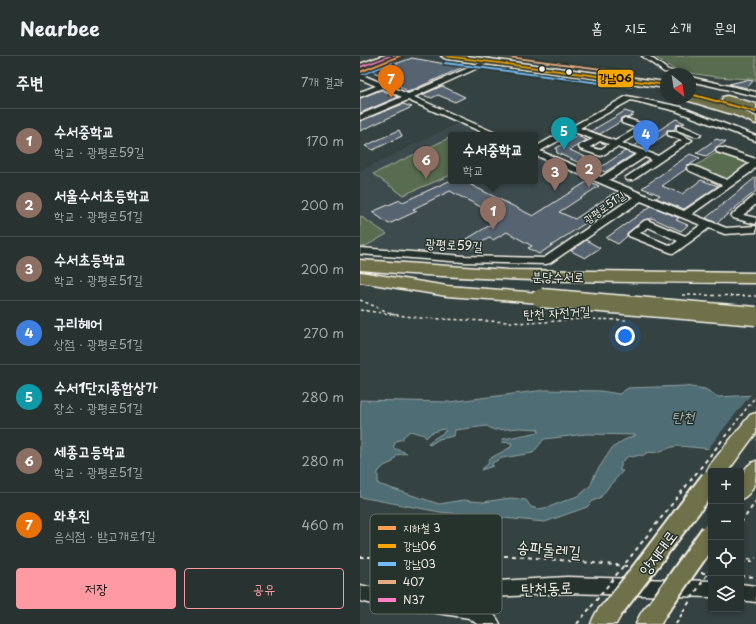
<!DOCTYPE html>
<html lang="ko">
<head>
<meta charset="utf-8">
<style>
  :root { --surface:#273231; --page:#333e3d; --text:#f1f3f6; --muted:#a4aaab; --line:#434d4d; --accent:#ff9aa2 }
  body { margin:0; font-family:"Playpen Sans","Poor Story",sans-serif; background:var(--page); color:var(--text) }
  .controls { position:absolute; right:12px; bottom:12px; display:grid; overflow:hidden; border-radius:4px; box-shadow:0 2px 6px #0003 }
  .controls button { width:36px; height:36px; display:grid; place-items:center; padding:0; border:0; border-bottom:1px solid var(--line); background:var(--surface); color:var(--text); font:20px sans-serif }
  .compass { position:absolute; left:300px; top:12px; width:36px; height:36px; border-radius:50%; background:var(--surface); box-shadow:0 2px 6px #0003; rotate:150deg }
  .you { position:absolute; left:265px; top:280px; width:14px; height:14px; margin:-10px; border:3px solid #fff; border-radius:50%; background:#1a73e8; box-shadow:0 0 0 6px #1a73e833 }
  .badge { display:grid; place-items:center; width:26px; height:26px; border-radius:50%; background:var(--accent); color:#fff; font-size:13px; font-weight:700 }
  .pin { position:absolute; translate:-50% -33px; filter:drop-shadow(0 1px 2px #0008) }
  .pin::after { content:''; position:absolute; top:21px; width:14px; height:12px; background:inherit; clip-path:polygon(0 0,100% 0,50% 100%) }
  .popup { position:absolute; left:88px; top:76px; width:90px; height:52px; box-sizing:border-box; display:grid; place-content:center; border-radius:4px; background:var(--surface); filter:drop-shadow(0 1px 3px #0005); font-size:13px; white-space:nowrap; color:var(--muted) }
  .popup b { font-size:15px; color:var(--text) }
  .popup::after { content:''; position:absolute; left:50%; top:100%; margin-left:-8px; border:8px solid transparent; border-top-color:var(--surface) }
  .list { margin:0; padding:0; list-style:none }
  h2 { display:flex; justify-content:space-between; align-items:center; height:52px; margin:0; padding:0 16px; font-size:17px }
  h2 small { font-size:13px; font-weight:400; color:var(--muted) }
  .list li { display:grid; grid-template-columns:26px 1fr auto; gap:12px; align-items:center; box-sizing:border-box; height:64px; padding:0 16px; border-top:1px solid var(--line) }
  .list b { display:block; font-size:15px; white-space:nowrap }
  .list p { margin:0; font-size:13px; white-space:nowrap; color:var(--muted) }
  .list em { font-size:13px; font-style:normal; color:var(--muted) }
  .actions { display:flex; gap:8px; padding:12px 16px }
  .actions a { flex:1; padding:9px 0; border:1px solid var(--accent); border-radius:4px; text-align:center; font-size:14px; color:var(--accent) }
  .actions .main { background:var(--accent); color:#111 }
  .icon { flex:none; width:22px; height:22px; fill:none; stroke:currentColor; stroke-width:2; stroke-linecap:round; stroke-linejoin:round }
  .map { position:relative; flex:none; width:396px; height:568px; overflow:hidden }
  header { display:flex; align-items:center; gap:24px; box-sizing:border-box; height:56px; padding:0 20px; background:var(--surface); border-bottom:1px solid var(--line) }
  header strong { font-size:19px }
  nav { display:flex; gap:22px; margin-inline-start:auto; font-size:14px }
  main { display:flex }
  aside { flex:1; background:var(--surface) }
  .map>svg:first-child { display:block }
  .built { fill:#3e4c4f }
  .green { fill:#586c4f; stroke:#a6ae9c }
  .water { fill:#4f6d75; stroke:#91a2a3; fill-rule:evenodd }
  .pier { fill:#344241 }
  .building { fill:#566471; stroke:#f4f1e8 }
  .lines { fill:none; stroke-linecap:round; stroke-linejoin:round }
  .minor-casing { stroke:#f4f1e8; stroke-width:3 }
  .major-casing { stroke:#f4f1e8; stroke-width:3 }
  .highway-casing { stroke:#f4f1e8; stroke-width:3 }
  .path-far1 { stroke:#f4f1e8; stroke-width:1.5; stroke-dasharray:3 3; stroke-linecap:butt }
  .path { stroke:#f4f1e8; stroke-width:2; stroke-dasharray:4 4; stroke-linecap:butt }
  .minor { fill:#26332d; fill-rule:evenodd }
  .major { fill:#6e714a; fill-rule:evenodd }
  .highway { fill:#6e714a; fill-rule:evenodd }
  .major-bridge-casing { stroke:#f4f1e8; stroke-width:24; stroke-linecap:butt }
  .highway-bridge-casing { stroke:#f4f1e8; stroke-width:21; stroke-linecap:butt }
  .path-bridge-far1 { stroke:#f4f1e8; stroke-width:1.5; stroke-dasharray:3 3; stroke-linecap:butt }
  .path-bridge { stroke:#f4f1e8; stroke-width:2; stroke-dasharray:4 4; stroke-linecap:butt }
  .major-bridge { stroke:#6e714a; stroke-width:20 }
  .highway-bridge { stroke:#6e714a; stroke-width:18 }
  .bus-1-casing { stroke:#26332d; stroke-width:3 }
  .bus-2-casing { stroke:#26332d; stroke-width:3 }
  .bus-3-casing { stroke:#26332d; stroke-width:3 }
  .bus-4-casing { stroke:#26332d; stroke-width:3 }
  .bus-1 { fill:#f7a600; fill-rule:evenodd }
  .bus-2 { fill:#73baf8; fill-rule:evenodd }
  .bus-3 { fill:#e5ac83; fill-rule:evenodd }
  .bus-4 { fill:#ff80c5; fill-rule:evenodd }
  .metro-1-casing { stroke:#26332d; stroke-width:3 }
  .metro-1 { fill:#f99f53; fill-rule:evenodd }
  .bus-dot { fill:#f4f1e8; stroke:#26332d; stroke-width:1.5 }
  .labels { text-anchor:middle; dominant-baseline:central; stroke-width:3; stroke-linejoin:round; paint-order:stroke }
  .far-street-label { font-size:11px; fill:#f4f1e8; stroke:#26332d }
  .street-label { font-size:13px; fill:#f4f1e8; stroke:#26332d }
  .water-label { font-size:14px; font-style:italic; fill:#b2bcba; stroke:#26332d }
  .near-street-label { font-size:16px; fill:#f4f1e8; stroke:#26332d }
  .key { fill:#26332d; stroke:#646c65; stroke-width:1 }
  .key-label { font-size:11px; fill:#f4f1e8 }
  .line-badge { stroke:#26332d; stroke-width:1.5 }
  .pale-badge-label { font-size:11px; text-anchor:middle; font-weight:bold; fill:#111 }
</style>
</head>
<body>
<header>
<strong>Nearbee</strong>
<nav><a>홈</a><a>지도</a><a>소개</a><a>문의</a></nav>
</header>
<main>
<aside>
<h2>주변<small>7개 결과</small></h2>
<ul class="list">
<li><span class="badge" style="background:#8d6e63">1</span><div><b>수서중학교</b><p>학교 · 광평로59길</p></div><em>170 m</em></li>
<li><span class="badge" style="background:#8d6e63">2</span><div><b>서울수서초등학교</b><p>학교 · 광평로51길</p></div><em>200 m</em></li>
<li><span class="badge" style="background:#8d6e63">3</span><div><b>수서초등학교</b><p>학교 · 광평로51길</p></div><em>200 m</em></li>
<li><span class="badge" style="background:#3f7fe0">4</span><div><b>규리헤어</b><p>상점 · 광평로51길</p></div><em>270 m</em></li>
<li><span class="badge" style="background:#0f9aa8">5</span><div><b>수서1단지종합상가</b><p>장소 · 광평로51길</p></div><em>280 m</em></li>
<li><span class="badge" style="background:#8d6e63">6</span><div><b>세종고등학교</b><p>학교 · 광평로51길</p></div><em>280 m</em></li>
<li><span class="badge" style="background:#e8710a">7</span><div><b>와후진</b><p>음식점 · 밤고개로1길</p></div><em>460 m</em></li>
</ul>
<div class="actions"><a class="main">저장</a><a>공유</a></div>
</aside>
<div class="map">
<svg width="396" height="568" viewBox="0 0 396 568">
  <rect width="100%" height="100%" fill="#344241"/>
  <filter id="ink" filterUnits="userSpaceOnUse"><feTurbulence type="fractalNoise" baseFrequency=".025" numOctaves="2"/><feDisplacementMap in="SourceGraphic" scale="8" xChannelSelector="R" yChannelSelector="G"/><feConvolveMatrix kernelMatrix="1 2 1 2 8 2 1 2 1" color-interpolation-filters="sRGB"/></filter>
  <g filter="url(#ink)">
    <polygon class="built" points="99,67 128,79 91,79 91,125 175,125 175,99 274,141 185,201 4,191 27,178 0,161 0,115"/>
    <g class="green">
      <polygon points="294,0 396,0 396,25 391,23 356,21 316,15"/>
      <polygon points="91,81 91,119 43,139 13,118"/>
      <polygon points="356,97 390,108 369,124 335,110"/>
      <polygon points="0,160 27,178 4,191 0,190"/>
    </g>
    <path class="water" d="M325,330L345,333L358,341L396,339V397L319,390C308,390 299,399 288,396L282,400L280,399L272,401L269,400L261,406V411L259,414L263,415L250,429L240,442L233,445L227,451L185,466L80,456L0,441V344L89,346L185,334L241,335L259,338L268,332ZM127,370L134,374L160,372L178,373L179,376L143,383L142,386L152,387L151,391L129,403L128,408L121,414L133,410L132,407L142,402L173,397L184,383L226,378L276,379L264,384L252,392L235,418L231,429L220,439L189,451L179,453L171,451L166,444L151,442L123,446L103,444L79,448L18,428V416L24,410L33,406L37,399L47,397L33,392L36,385L43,383V381L50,375L64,379L66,382L71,377L83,373L86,375C80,379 74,382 68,387L70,389L79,383L94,380L95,374Z"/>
    <polygon class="pier" points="392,337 396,337 396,399 347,394"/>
    <g class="building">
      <polygon points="52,2 103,11 48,36 31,23 8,14 31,5 38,7"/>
      <polygon points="386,24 393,25 387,32 369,28"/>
      <polygon points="82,30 105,41 95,46 78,39 72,42 62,39"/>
      <polygon points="21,34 38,41 0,57 0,42"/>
      <polygon points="43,48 52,51 0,75 0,65"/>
      <polygon points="265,55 274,58 268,62 261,62 260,66 240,78 231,75"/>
      <polygon points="316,63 325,67 316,69 314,74 307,74 306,78 284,93 274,90"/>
      <polygon points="39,74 42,80 13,94 5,90"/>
      <polygon points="217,80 227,84 210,94 230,103 222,108 197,97 196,92"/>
      <polygon points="356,83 366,86 356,91 355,94 346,100 336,97"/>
      <polygon points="265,95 274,98 245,116 238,113"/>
      <polygon points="330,98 340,102 331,108 327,109 326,113 302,130 322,138 341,124 358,130 324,153 296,142 300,139 282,132"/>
      <polygon points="396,121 396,135 381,147 357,167 346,162"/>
      <polygon points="89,125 119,125 111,129 173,160 228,125 239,130 199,156 215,163 254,137 263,142 179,198 168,192 172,190 147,176 133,184 129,182 110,193 100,187 142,162 90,135 53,153 57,155 29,168 12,156 40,144 43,146"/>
      <polygon points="291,150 319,162 316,164 328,169 321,175 292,162 290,163 287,163 267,177 267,180 258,188 246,182"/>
      <polygon points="226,184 240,192 225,202 211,195"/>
    </g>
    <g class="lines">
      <defs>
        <g id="minor">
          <polygon points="282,0 289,0 308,14 320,18 304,16"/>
          <polygon points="129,3 131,4 131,6 54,41 140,79 129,79 48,44 0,64 0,59 42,41 22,32 0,41 0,36 16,30 0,23 0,18 48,38"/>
          <polygon points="330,21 396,36 396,40 330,25"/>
          <path d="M267,40L321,51L396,80V85L316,55L271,44L220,72L255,85L277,72L262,67V63H268L286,69V73L262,87L298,100L322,84L308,79V75H314L332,84L273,124H267L265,122L292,104L285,101L249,124L324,155L362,129L328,114L327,112L328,110H334L367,124L390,107L357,96L356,94L357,92H363L396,103V111L391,116L332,158L366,172L396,170V176L365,178L349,172L316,196L312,197L269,180L268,178L284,165L287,164L325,180L341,169L281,145L190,207L186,208L104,206L0,198V192L104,200L184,202L273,141L175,99V91ZM214,76L233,83L220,89L219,91L220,93L241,100L257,91L277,98L241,121L180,95ZM240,85L249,88L240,94L230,91ZM288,171L318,185L311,190L280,177Z"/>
          <polygon points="317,70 323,70 341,78 340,80 334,80 317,74"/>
          <polygon points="396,140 396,148 383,159 396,162 396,168 373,162 371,160 373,158 393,141"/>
          <path d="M207,521L351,525V541L207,537L96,543C113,546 133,551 140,568H117L109,562L38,551L31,547L13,548L0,545V529L13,532Z"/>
          <polygon points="381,528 396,530 396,546 381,544"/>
        </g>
        <g id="major">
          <polygon points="22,0 36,0 34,2 0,14 0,8"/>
          <polygon points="81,0 107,0 306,26 306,32 86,3"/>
          <polygon points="330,39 383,55 396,61 396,68 375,59 326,44 325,42 330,42"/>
          <polygon points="367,40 396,48 396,54 363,45 362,43 363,41"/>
          <polygon points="396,357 396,377 368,415 351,415 350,421 347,415 350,409 390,359"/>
          <path d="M396,405C396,420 396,437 381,443C381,428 379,411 396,405Z"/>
          <path d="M254,541L262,544L265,552L256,568H231C235,556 242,546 254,541Z"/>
          <path d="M297,543L305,546L308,554L301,568H276C280,557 286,547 297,543Z"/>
        </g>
        <g id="highway">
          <path d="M0,204L148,214L396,217V227C264,226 132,226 0,214Z"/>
          <polygon points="0,216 87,230 181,237 187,238 189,242 187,246 181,247 87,240 0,226"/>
        </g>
      </defs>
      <use href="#minor" class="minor-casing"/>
      <use href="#major" class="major-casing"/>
      <use href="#highway" class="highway-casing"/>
      <g class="path-far1">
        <polyline points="322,239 396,240"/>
        <polyline points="0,244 35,259"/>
        <polyline points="0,254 60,262 171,267 223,263 266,264"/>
      </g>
      <g class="path">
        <polyline points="381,467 396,445"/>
        <polyline points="0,501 153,500 267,510"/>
        <polyline points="381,506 396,506"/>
        <polyline points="381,508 386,504 396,502"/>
        <polyline points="341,517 351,517"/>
        <polyline points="381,520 396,521"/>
        <polyline points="217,568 231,551"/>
        <polyline points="316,568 323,556"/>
      </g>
      <use href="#minor" class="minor"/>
      <use href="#major" class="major"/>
      <use href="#highway" class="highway"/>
      <defs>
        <g id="major-bridge">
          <polyline points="254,552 351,424"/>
          <polyline points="297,554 351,477"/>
        </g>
        <polyline id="highway-bridge" points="181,242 396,260"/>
      </defs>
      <use href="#major-bridge" class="major-bridge-casing"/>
      <use href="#highway-bridge" class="highway-bridge-casing"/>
      <polyline class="path-bridge-far1" points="370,374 396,340"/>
      <g class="path-bridge">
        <polyline points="231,551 371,373"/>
        <polyline points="323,556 351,512"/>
      </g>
      <use href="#major-bridge" class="major-bridge"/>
      <use href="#highway-bridge" class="highway-bridge"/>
      <defs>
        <g id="bus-1">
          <polygon points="85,0 92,0 306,28 306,30 86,1"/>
          <polygon points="330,37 396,55 396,57 330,39"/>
        </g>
        <g id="bus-2">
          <polygon points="32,6 34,7 3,19 1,18"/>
          <polygon points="85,6 271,30 273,31 271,32 84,8 84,7"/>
        </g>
        <polygon id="bus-3" points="140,0 148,0 273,16 274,17 273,18 141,1"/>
        <polygon id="bus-4" points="28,0 32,0 0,12 0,10"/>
      </defs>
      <use href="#bus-1" class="bus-1-casing"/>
      <use href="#bus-2" class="bus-2-casing"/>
      <use href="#bus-3" class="bus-3-casing"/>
      <use href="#bus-4" class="bus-4-casing"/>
      <use href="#bus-1" class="bus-1"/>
      <use href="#bus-2" class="bus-2"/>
      <use href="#bus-3" class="bus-3"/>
      <use href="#bus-4" class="bus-4"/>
      <defs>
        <polygon id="metro-1" points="37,0 42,0 0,17 0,15"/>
      </defs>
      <use href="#metro-1" class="metro-1-casing"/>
      <use href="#metro-1" class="metro-1"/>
    </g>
  </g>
  <g class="bus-dot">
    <circle cx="182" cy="13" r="3.5"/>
    <circle cx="209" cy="16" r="3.5"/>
  </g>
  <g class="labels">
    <g class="far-street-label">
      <text transform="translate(244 151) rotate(-35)">광평로51길</text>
    </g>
    <g class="street-label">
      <text transform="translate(94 188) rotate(3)">광평로59길</text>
      <text transform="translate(198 220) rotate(1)">분당수서로</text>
      <text transform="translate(197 256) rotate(-3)">탄천 자전거길</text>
    </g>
    <g class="water-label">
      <text x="323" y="360">탄천</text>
    </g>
    <g class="near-street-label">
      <text transform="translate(189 492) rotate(5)">송파둘레길</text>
      <text transform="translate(297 496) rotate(-53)">양재대로</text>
      <text transform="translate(187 531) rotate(-2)">탄천동로</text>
    </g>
  </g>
  <rect x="10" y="458" width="132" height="100" rx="6" class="key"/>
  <rect x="18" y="470" width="18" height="4" fill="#f99f53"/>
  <rect x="18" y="488" width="18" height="4" fill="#f7a600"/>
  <rect x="18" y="506" width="18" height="4" fill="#73baf8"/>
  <rect x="18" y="524" width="18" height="4" fill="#e5ac83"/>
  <rect x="18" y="542" width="18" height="4" fill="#ff80c5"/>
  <g class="key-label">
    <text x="43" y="476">지하철 3</text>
    <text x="43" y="494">강남06</text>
    <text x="43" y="512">강남03</text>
    <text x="43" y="530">407</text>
    <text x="43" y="548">N37</text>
  </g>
  <rect class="line-badge" x="237" y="13" width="37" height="19" rx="4" fill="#f7a600"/>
  <g class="pale-badge-label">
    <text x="255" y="26">강남06</text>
  </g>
</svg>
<div class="controls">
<button>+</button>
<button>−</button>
<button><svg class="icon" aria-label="locate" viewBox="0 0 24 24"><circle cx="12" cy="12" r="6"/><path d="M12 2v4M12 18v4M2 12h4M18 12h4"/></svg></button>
<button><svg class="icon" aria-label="layers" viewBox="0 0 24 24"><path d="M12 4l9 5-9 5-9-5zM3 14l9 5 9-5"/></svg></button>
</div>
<svg class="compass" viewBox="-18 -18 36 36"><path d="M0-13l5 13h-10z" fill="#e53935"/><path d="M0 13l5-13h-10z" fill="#a4aaab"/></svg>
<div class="you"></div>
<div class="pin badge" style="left:133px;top:174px;background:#8d6e63">1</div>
<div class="popup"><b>수서중학교</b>학교</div>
<div class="pin badge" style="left:229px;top:132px;background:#8d6e63">2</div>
<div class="pin badge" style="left:195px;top:135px;background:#8d6e63">3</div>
<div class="pin badge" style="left:286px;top:97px;background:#3f7fe0">4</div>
<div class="pin badge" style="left:204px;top:94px;background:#0f9aa8">5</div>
<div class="pin badge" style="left:66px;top:123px;background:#8d6e63">6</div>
<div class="pin badge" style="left:31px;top:42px;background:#e8710a">7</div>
</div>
</main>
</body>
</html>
